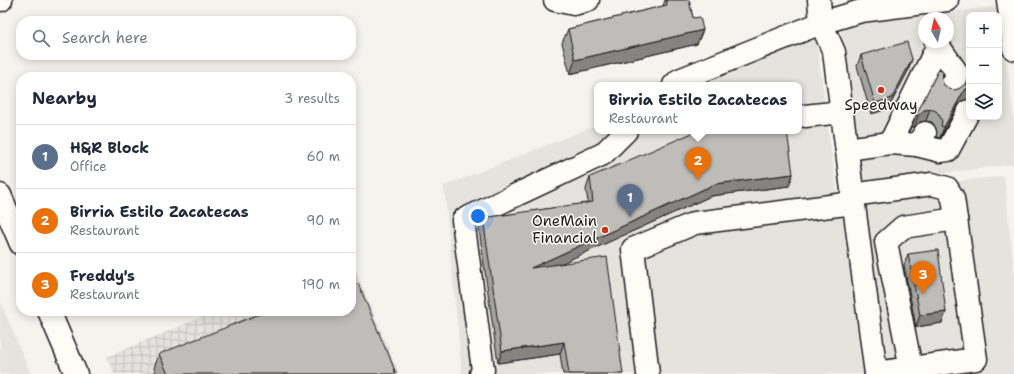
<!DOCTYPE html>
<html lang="en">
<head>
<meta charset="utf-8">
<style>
  :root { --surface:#fff; --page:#f6f6f7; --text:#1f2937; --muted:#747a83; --line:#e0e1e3; --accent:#ea580c }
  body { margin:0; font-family:"Shantell Sans",sans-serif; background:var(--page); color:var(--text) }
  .controls { position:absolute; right:12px; top:12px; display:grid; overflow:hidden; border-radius:8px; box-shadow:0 2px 10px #0003 }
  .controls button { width:36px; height:36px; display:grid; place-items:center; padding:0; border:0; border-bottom:1px solid var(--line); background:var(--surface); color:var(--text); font:20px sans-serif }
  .compass { position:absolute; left:918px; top:12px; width:36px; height:36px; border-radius:50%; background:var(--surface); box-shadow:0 2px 10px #0003; rotate:352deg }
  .you { position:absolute; left:478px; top:216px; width:14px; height:14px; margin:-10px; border:3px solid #fff; border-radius:50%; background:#1a73e8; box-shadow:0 0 0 6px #1a73e833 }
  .badge { display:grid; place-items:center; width:26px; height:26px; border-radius:50%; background:var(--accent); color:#fff; font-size:13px; font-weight:700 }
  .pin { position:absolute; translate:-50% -33px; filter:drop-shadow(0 1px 2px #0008) }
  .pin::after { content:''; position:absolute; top:21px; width:14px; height:12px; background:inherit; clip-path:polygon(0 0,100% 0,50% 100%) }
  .popup { position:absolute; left:594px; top:82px; width:208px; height:52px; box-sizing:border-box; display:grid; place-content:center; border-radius:8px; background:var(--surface); filter:drop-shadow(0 1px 3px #0005); font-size:13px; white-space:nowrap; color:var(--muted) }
  .popup b { font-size:15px; color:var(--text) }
  .popup::after { content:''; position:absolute; left:50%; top:100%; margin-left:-8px; border:8px solid transparent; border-top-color:var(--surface) }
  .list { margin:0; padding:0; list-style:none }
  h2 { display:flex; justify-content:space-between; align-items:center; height:52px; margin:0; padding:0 16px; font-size:17px }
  h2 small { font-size:13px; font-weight:400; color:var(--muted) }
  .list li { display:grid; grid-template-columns:26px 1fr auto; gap:12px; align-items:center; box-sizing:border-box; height:64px; padding:0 16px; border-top:1px solid var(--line) }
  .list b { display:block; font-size:15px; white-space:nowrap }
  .list p { margin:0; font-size:13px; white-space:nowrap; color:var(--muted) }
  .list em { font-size:13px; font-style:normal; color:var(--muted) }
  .icon { flex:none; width:22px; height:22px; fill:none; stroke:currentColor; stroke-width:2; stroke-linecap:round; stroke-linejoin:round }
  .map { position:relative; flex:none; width:1014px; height:374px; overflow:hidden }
  .search { position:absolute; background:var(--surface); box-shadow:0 2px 10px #0003; left:16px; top:16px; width:340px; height:44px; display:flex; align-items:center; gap:10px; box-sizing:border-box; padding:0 14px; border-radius:16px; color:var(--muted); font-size:15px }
  .panel { position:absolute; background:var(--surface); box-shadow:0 2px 10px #0003; left:16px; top:72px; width:340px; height:244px; border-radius:16px }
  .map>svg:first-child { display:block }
  .built { fill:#e4e3de; fill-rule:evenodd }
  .industrial { fill:url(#industrial-grid) }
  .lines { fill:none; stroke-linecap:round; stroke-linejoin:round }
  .minor-casing { stroke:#1c1c1c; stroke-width:25 }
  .major-casing { stroke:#1c1c1c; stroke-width:25 }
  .minor { stroke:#fdfcf7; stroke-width:22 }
  .major { stroke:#fdfcf7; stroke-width:22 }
  .wall { fill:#a3a3a0; stroke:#1c1c1c }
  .shaded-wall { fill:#858482; stroke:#1c1c1c }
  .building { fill:#bebdba; stroke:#1c1c1c }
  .poi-dot { fill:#c8321e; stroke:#fdfcf7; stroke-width:1.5 }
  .labels { text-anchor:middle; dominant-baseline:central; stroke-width:3; stroke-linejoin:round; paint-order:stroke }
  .poi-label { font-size:15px; fill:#1c1c1c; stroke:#fdfcf7 }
</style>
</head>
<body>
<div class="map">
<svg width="1014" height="374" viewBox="0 0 1014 374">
  <defs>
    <pattern id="industrial-grid" width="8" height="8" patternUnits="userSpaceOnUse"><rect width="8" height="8" fill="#e4e3de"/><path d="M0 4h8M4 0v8" fill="none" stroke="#c3c2be"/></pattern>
  </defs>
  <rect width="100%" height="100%" fill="#f4f3ee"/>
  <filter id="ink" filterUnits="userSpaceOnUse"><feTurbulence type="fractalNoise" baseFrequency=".025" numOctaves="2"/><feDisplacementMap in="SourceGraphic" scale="8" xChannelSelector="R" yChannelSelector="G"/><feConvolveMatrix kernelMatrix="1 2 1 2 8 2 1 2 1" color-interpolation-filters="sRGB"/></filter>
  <g filter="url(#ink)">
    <g class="built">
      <path d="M999,6L1014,118V164L861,184L840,26ZM969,15H999V117H969ZM924,18H948V42H924Z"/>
      <polygon points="816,38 837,194 1004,176 1014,271 1014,374 462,374 444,186 597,125 597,131 799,131 799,85 697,85"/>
      <polygon points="0,301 31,374 0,374"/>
    </g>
    <polygon class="industrial" points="351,260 399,374 114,374 107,357 216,311 351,311"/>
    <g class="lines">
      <defs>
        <g id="minor">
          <polyline points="0,0 1,0"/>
          <polyline points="555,0 574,4 588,0"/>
          <polyline points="819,0 821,23 834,52 876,374"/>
          <polyline points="936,42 938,45 958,74 950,89"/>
          <polyline points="674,85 679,80 821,23 861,11 947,0"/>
          <polyline points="805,116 842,112"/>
          <polyline points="890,143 938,45"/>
          <polyline points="917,145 941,151 948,150 969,111"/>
          <polyline points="847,149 890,143 917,145 925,133"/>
          <polyline points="0,195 21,244"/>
          <polyline points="852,195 932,184 947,188 953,198 976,359 876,373"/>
          <polyline points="49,311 76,374"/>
          <polyline points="911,368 886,242 903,227 956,219"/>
          <polyline points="481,374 483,370 463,220 603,154 626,131"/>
          <polyline points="648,374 633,249 695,223 854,203"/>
        </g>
        <polyline id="major" points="1008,0 1014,49"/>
      </defs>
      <use href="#minor" class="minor-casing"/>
      <use href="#major" class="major-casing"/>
      <use href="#minor" class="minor"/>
      <use href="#major" class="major"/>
    </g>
    <g class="wall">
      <polygon points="665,0 689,0 693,18 703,30 697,44 570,74 562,43 568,29 663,6"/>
      <polygon points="861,55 912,59 908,71 888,109 871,114 857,66"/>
      <polygon points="942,78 943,84 949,89 955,90 969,86 969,95 968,99 962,101 958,105 940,138 936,137 937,133 936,128 932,122 926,121 920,122 914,128 912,127 916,115"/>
      <polygon points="793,174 789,186 711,196 561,263 623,374 563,374 560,354 498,363 479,229 483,218 588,203 586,189 590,177"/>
      <polygon points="908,254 946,312 942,323 916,327 904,265"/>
      <polygon points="386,350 396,374 157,374 154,368 159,354"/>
    </g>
    <g class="shaded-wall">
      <polygon points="703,30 697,44 570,74 575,60"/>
      <polygon points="912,59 908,71 888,109 871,114 875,103"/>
      <polygon points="969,88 969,95 968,99 962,101 958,105 940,138 944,127 962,94 966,89"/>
      <polygon points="930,109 926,121 920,122 914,128 918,116 924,110"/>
      <polygon points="793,174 789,186 711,196 527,279 531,268 715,184"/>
      <polygon points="946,312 942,323 916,327 920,315"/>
      <polygon points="564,342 560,354 498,363 502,351"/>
    </g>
    <g class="building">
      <polygon points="666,0 689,0 693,18 700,17 703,30 575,60 568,29 667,5"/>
      <polygon points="907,42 912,59 892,98 875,103 861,55"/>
      <polygon points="939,69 943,72 942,78 943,84 949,89 955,90 960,88 965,84 969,86 969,88 966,89 962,94 944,127 941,126 942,122 940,116 936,111 930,109 924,110 918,116 916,115"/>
      <polygon points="697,131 787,131 793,174 715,184 531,268 607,257 623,374 569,374 564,342 502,351 483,218 593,202 590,177"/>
      <polygon points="938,250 946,312 920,315 908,254"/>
      <polygon points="358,283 386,350 387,350 396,374 168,374 159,354 267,311 351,311 351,286"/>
    </g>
  </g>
  <g class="poi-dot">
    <circle cx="881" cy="90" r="4"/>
    <circle cx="605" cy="230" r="4"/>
  </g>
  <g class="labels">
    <g class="poi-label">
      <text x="881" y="105">Speedway</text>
      <text x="597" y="221" text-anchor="end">OneMain<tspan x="597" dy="17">Financial</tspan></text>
    </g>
  </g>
</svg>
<div class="controls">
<button>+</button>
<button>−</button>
<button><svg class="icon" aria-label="layers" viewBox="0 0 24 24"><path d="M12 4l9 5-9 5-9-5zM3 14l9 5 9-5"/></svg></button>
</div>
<svg class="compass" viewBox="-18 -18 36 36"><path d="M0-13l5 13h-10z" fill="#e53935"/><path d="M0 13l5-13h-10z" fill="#747a83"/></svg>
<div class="you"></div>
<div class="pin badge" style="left:630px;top:217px;background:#5c6f8a">1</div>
<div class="pin badge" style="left:698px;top:180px;background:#e8710a">2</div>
<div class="popup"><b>Birria Estilo Zacatecas</b>Restaurant</div>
<div class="pin badge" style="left:923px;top:294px;background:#e8710a">3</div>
<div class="search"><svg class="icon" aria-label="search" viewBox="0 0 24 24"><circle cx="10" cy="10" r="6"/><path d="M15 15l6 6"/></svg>Search here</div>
<section class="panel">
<h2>Nearby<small>3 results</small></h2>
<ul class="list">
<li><span class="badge" style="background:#5c6f8a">1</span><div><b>H&amp;R Block</b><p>Office</p></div><em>60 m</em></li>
<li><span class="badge" style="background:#e8710a">2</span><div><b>Birria Estilo Zacatecas</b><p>Restaurant</p></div><em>90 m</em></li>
<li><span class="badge" style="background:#e8710a">3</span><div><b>Freddy's</b><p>Restaurant</p></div><em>190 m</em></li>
</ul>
</section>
</div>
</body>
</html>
